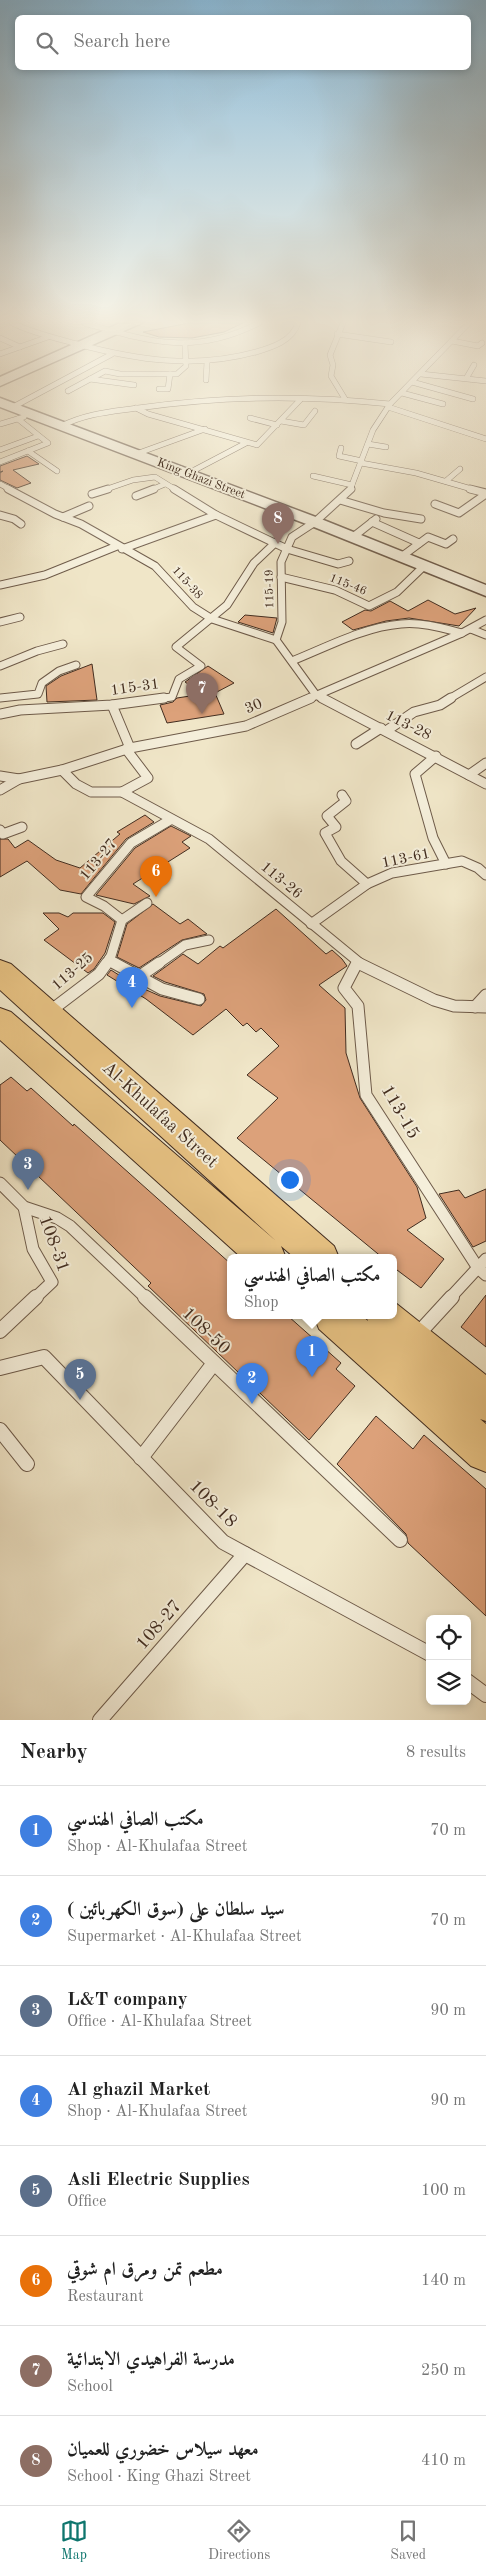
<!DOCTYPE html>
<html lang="en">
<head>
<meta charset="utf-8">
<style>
  :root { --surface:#fff; --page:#f6f6f6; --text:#222; --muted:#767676; --line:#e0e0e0; --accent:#0f766e }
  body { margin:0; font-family:"Old Standard TT",Amiri,serif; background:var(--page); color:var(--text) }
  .controls { position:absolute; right:15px; bottom:15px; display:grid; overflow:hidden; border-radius:8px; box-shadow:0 2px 8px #0003 }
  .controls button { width:45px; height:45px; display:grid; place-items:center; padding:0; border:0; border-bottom:1px solid var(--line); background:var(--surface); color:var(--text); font:25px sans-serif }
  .you { position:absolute; left:289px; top:1179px; width:18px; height:18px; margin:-12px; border:4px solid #fff; border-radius:50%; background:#1a73e8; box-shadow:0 0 0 8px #1a73e833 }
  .badge { display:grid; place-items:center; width:32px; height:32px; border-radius:50%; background:var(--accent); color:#fff; font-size:16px; font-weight:700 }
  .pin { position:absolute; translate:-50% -41px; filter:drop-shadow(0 1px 2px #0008) }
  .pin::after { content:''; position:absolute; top:26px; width:18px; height:15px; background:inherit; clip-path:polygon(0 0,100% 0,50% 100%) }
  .popup { position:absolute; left:227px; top:1254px; width:170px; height:65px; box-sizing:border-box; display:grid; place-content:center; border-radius:8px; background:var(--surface); filter:drop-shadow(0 1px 4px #0005); font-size:16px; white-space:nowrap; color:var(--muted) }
  .popup b { font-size:19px; color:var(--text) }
  .popup::after { content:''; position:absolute; left:50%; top:100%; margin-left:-10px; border:10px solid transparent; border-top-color:var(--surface) }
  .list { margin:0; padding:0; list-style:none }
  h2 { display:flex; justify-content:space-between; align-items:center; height:65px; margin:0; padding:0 20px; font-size:21px }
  h2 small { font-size:16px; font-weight:400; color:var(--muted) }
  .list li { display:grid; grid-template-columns:32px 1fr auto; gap:15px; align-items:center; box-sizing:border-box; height:90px; padding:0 20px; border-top:1px solid var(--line) }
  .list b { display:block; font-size:19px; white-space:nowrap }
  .list p { margin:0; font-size:16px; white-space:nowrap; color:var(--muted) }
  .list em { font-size:16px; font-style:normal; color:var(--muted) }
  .icon { flex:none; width:28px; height:28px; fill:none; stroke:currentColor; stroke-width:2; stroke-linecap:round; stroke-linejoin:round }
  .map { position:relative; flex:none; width:486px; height:1720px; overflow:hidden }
  .search { position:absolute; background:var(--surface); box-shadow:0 2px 8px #0003; left:15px; right:15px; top:15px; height:55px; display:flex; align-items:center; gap:12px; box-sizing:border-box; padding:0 18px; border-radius:8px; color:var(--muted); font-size:19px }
  .sheet { height:785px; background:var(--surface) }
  nav { display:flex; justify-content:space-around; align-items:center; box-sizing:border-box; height:70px; border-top:1px solid var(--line); background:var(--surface); font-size:14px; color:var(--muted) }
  nav a { display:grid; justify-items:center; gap:2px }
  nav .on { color:var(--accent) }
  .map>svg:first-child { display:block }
  .building { fill:#dca17a; stroke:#422d20 }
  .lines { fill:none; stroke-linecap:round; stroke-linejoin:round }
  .service-far4-casing { stroke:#6e5b4a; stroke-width:6 }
  .service-far3-casing { stroke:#6e5b4a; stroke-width:9 }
  .service-far2-casing { stroke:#6e5b4a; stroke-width:11 }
  .service-far1-casing { stroke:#6e5b4a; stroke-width:13 }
  .service-casing { stroke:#6e5b4a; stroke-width:16 }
  .tertiary-casing { stroke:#6e5b4a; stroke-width:3 }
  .primary-casing { stroke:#422d20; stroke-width:2 }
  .service-far4 { stroke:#f5efdb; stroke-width:5 }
  .service-far3 { stroke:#f5efdb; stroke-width:7 }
  .service-far2 { stroke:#f5efdb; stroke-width:9 }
  .service-far1 { stroke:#f5efdb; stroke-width:11 }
  .service { stroke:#f5efdb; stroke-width:14 }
  .tertiary { fill:#f5efdb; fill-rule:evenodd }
  .primary { fill:#e8c384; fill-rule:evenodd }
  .labels { text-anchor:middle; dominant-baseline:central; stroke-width:4; stroke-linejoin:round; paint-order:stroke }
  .far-street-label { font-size:12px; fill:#422d20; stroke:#f5efdb }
  .street-label { font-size:15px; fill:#422d20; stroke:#f5efdb }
  .near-street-label { font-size:18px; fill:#422d20; stroke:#f5efdb }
</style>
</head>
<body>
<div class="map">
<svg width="486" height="1720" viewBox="0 0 486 1720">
  <rect width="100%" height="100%" fill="#f0e6c8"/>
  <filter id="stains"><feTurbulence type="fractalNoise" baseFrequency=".004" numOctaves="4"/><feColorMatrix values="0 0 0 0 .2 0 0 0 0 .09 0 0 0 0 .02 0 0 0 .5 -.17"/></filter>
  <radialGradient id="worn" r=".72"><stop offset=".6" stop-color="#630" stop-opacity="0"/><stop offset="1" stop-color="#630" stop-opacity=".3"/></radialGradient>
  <g class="building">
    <polygon points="189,323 243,323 224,332 192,338 159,337 143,332"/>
    <polygon points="27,456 39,464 13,470 31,483 17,488 0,480 0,473 3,471 0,472 0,466"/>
    <polygon points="428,600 455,614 476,608 459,626 409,618 386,621 353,630 342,622 365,610 371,611 390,601 408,611"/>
    <polygon points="245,615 277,618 273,633 238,622"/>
    <polygon points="92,664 97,700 47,702 46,686 61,676"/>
    <polygon points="208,666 234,683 215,693 224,714 167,723 160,705 173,702 177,698 203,694 185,682"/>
    <polygon points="145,815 154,822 126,839 81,894 60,890 27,861 0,877 0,839 8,839 15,848 28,840 56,860 80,868 120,834 117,832"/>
    <polygon points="171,826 191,836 182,842 190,848 133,884 150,896 134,904 96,895 135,848"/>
    <polygon points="153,904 180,924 188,919 207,934 182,940 139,968 117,957 127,924"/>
    <polygon points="276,909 326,954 332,950 342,959 347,966 319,985 345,1008 346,1053 360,1098 417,1187 426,1218 407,1230 444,1259 421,1288 393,1267 393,1258 383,1258 237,1138 278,1098 247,1075 279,1046 261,1028 256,1032 247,1023 243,1026 226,1009 193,1035 146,999 107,975 111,970 133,984 160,996 201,1006 206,1000 204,994 165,982 153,976 183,954 198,964 220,946 223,948"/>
    <polygon points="43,913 59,913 68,917 73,913 103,913 115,922 105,953 94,969 88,973 44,940 59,929"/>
    <polygon points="11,1077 27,1091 31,1088 73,1126 74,1124 231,1264 231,1316 288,1316 341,1363 336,1369 355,1386 309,1440 148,1286 151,1283 0,1140 0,1085"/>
    <polygon points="486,1189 486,1241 473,1247 439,1194 459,1190 465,1198"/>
    <polygon points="486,1295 486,1347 461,1327"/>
    <polygon points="376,1416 413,1449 424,1435 486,1489 486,1616 408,1543 406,1534 337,1464"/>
  </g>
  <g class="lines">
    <defs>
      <g id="service-far4">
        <path d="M12,323C33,333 55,338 77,344C137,360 195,369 256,352C273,347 292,341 298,323"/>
        <path d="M84,323C150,342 194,356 259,323"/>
        <polyline points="343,323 330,355 333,365 331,376 345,399"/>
        <polyline points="337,334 391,342"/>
        <polyline points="0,338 20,347"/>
        <polyline points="452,341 478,346 482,343"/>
        <polyline points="0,354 48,337"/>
        <polyline points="421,374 486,381"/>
        <polyline points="467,377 474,365"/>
        <polyline points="90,379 134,385"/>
        <polyline points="206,380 207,362"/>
        <polyline points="412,382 473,399"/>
        <polyline points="159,389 168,389 170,374"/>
        <polyline points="68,391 105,371 120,374 177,374 186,366 185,344"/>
        <polyline points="402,393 443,404"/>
        <polyline points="13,407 112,354"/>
        <polyline points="388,407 486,439"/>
        <polyline points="136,408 148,414 257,445 300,400"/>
        <polyline points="250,418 277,425"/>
        <polyline points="281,421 304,425 315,411"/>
        <polyline points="0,424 24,417"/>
        <path d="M61,426C88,413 110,412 138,408C221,396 307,395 390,404"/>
        <polyline points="368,444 386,447"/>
        <polyline points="341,448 339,456 362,461"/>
        <polyline points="0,450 38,436"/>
        <polyline points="28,451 57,471"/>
        <polyline points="136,454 205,429"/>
        <polyline points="0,462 48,443 18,419"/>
        <polyline points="361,463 416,473 475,490"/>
        <polyline points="187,474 246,443"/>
        <polyline points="313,476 352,485"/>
        <polyline points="446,481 460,469"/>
        <polyline points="0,484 11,490"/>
        <polyline points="104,490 133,480 155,477 176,490"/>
        <polyline points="151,490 165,484"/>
        <polyline points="350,490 373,430 390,404 469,323"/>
      </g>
      <g id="service-far3">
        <polyline points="8,489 55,514 81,524 155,566 193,607 212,619 276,640 316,695 324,699"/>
        <polyline points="174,489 216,515 287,549 338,564 349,561"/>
        <polyline points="470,489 486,493"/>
        <polyline points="92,494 108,489"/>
        <polyline points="136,496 154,489"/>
        <polyline points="340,500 384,513 421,519"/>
        <polyline points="435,504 459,513 486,494"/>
        <polyline points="0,515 14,519 21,524"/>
        <polyline points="63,517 89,506"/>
        <polyline points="372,522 419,543"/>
        <polyline points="353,537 376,519"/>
        <polyline points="122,549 216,515"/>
        <polyline points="401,557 428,537 446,544 453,539"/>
        <polyline points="281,577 335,590 369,606 397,592 424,566"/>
        <polyline points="0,585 45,575 117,546"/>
        <polyline points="0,622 20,617"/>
        <polyline points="471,629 486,635"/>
        <polyline points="276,640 282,622 281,562 292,537 315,522 351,489"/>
        <path d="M292,661C327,647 364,627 401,624C422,622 442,628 462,633"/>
        <polyline points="0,666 37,651 63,644"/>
        <polyline points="0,698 38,694 42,683 59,671 76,665"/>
        <polyline points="155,699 172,697 179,679 201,666 176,647 227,605 254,563 275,543"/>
        <polyline points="308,699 462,633 486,620"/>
        <polyline points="449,699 486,677"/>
      </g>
      <g id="service-far2">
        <polyline points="322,698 486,784"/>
        <polyline points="112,705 130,748"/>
        <polyline points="0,714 20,710 112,705 164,698"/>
        <polyline points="386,731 414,712 440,705 451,698"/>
        <polyline points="356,744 381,728"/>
        <polyline points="436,756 415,774 433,838 446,864"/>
        <polyline points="62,770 76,784 91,792 122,792 209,839 361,964"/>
        <polyline points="469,775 486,763"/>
        <polyline points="0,776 19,779"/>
        <polyline points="0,790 19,779 62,770 130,748 246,726 311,698"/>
        <polyline points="122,792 148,778 126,749"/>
        <polyline points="342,795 346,801 327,816 336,827 325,833 341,861 367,884"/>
        <polyline points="0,830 3,834 22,827"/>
        <polyline points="122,920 104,906 86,897 131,843 170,820"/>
        <polyline points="311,924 367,884 392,873 462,861 478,868 486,875"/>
        <polyline points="109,959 116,964"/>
        <polyline points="106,964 111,956 122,920 147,903"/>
        <polyline points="158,964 185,945 209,940"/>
        <polyline points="356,964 357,962"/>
      </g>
      <g id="service-far1">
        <polyline points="114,963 162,989 199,999"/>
        <polyline points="357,963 344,988 358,1006 366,1095 478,1268 486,1275"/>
        <polyline points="358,963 434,1000 454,1006 486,1007"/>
        <polyline points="137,978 159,963"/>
        <polyline points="475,1007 486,995"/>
        <polyline points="49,1012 99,974 107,963"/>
        <polyline points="0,1183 24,1207 57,1218 70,1226 146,1298"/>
        <polyline points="24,1207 33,1249 52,1282 35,1298"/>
        <polyline points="450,1298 486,1259"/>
      </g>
      <g id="service">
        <polyline points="145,1297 400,1540"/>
        <polyline points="0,1331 36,1297"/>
        <polyline points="418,1334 452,1297"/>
        <polyline points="0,1368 44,1357 223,1542 430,1654"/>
        <polyline points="0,1430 27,1464"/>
        <polyline points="141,1458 214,1363"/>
        <polyline points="467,1681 486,1695"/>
        <polyline points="100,1720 245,1554"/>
      </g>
      <g id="tertiary">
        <polygon points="142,323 126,330 0,386 0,377 118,324"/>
        <polygon points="0,398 321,519 486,585 486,596 309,525 0,407"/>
      </g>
      <g id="primary">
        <polygon points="0,960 11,964 334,1246 339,1258 295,1258 281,1246 286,1258 242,1258 0,1040 0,1008 11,1012 276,1241 0,990"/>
        <polygon points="393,1301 486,1375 486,1421 480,1419 486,1424 486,1472 471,1466 319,1329 314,1316 362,1316 368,1321 366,1316 393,1316"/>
      </g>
    </defs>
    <use href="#service-far4" class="service-far4-casing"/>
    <use href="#service-far3" class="service-far3-casing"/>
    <use href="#service-far2" class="service-far2-casing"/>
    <use href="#service-far1" class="service-far1-casing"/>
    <use href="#service" class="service-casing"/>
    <use href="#tertiary" class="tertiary-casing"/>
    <use href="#primary" class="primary-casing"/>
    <use href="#service-far4" class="service-far4"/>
    <use href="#service-far3" class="service-far3"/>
    <use href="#service-far2" class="service-far2"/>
    <use href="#service-far1" class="service-far1"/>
    <use href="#service" class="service"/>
    <use href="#tertiary" class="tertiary"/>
    <use href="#primary" class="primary"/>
  </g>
  <linearGradient id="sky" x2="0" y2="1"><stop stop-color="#89b8d6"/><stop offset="0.57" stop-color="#f8f4e6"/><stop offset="1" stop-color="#f8f4e6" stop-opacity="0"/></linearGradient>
  <rect width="486" height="564" fill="url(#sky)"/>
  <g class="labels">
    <g class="far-street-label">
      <text transform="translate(201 479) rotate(21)">King Ghazi Street</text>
      <text transform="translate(187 583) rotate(48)">115-38</text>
      <text transform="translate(348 585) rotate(22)">115-46</text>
      <text transform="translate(270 589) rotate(-91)">115-19</text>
    </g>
    <g class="street-label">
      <text transform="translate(135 688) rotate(-8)">115-31</text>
      <text transform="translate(254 707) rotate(-23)">30</text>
      <text transform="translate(408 726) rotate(27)">113-28</text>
      <text transform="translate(406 859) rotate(-12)">113-61</text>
      <text transform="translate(99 860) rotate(-50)">113-27</text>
      <text transform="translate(281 881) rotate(40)">113-26</text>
      <text transform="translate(73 972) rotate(-41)">113-25</text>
    </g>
    <g class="near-street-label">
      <text transform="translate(400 1112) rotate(60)">113-15</text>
      <text transform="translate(160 1115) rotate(42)">Al-Khulafaa Street</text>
      <text transform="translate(54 1244) rotate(70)">108-31</text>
      <text transform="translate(206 1331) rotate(44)">108-50</text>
      <text transform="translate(213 1504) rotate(45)">108-18</text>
      <text transform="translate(159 1625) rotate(-49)">108-27</text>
    </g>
  </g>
  <rect width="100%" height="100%" filter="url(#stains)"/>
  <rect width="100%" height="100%" fill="url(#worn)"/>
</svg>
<div class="controls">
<button><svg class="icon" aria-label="locate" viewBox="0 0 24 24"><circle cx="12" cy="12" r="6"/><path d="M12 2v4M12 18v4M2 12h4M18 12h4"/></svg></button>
<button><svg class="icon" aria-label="layers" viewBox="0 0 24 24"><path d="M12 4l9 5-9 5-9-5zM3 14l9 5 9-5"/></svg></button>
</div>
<div class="you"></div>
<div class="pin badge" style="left:312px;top:1377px;background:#3f7fe0">1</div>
<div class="popup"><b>مكتب الصافي الهندسي</b>Shop</div>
<div class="pin badge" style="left:252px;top:1404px;background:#3f7fe0">2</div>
<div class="pin badge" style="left:28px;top:1190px;background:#5c6f8a">3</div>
<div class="pin badge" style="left:132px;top:1008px;background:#3f7fe0">4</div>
<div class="pin badge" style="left:80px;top:1400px;background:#5c6f8a">5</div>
<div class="pin badge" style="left:156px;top:897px;background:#e8710a">6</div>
<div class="pin badge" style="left:202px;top:714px;background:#8d6e63">7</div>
<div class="pin badge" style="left:278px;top:544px;background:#8d6e63">8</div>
<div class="search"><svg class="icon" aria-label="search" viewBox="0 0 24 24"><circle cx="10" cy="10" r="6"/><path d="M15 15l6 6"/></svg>Search here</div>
</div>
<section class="sheet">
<h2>Nearby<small>8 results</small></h2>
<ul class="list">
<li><span class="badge" style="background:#3f7fe0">1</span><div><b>مكتب الصافي الهندسي</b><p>Shop · Al-Khulafaa Street</p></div><em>70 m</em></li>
<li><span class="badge" style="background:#3f7fe0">2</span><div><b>سيد سلطان على (سوق الكهربائين )</b><p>Supermarket · Al-Khulafaa Street</p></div><em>70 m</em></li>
<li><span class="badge" style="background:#5c6f8a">3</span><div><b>L&amp;T company</b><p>Office · Al-Khulafaa Street</p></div><em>90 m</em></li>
<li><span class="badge" style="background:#3f7fe0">4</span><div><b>Al ghazil Market</b><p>Shop · Al-Khulafaa Street</p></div><em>90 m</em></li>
<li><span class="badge" style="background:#5c6f8a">5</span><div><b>Asli Electric Supplies</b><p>Office</p></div><em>100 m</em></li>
<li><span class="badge" style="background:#e8710a">6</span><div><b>مطعم تمن ومرق ام شوقي</b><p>Restaurant</p></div><em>140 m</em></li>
<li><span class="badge" style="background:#8d6e63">7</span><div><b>مدرسة الفراهيدي الابتدائية</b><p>School</p></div><em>250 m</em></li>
<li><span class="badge" style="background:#8d6e63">8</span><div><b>معهد سيلاس خضوري للعميان</b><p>School · King Ghazi Street</p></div><em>410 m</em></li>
</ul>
</section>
<nav>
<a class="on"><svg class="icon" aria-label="map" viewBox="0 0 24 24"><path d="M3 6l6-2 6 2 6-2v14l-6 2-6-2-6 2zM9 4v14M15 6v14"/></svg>Map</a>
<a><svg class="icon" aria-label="directions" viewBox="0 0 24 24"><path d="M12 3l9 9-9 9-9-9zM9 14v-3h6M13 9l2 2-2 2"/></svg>Directions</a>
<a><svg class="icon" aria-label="saved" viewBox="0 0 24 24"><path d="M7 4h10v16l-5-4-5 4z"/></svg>Saved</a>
</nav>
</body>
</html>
